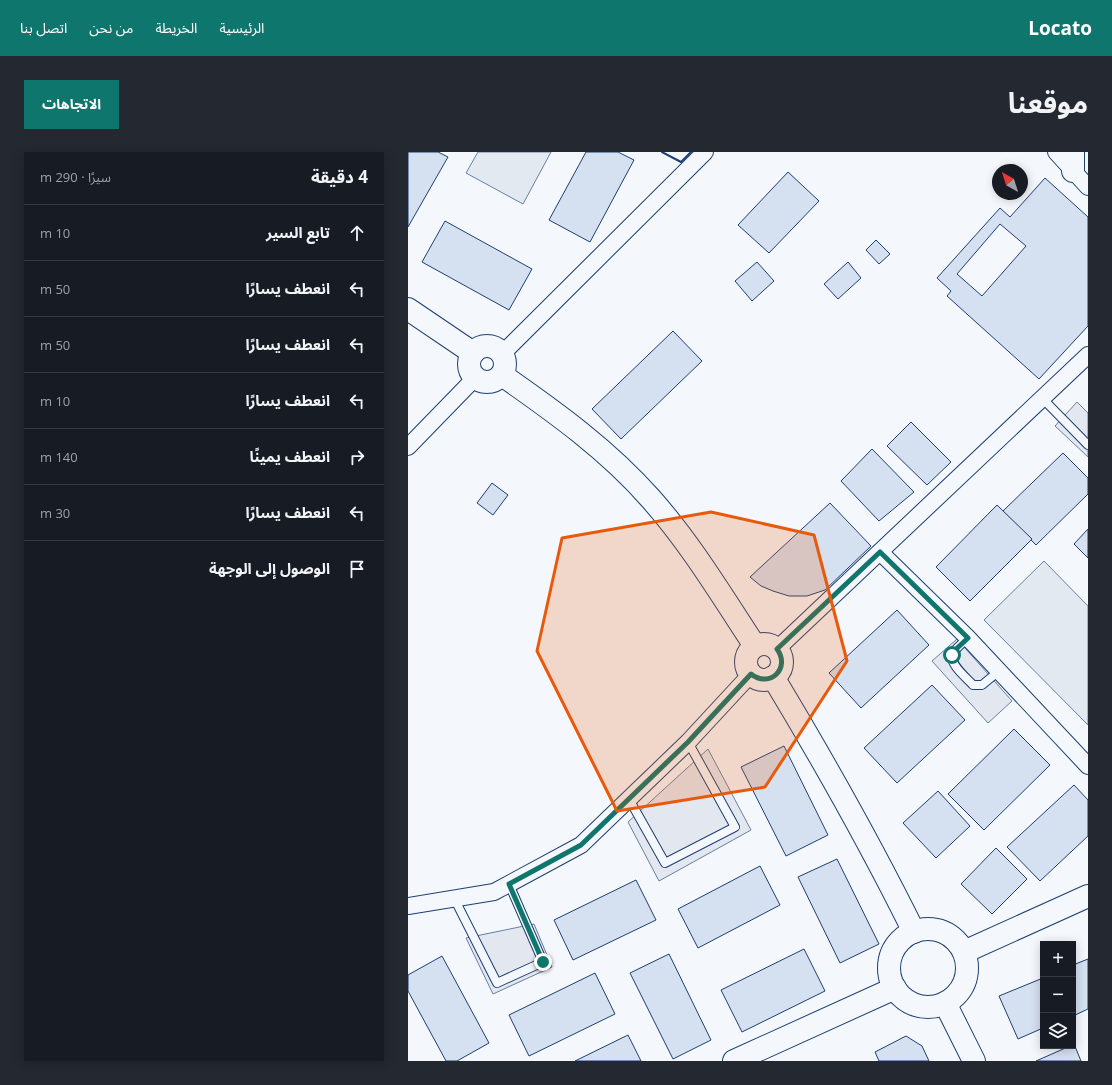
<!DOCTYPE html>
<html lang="ar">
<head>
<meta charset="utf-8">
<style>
  :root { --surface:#171b24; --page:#242831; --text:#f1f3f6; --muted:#9ea1a6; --line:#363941; --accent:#0f766e }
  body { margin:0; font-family:"Open Sans","Noto Sans Arabic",sans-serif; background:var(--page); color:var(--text); direction:rtl }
  .controls { position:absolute; right:12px; bottom:12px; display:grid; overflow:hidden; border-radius:0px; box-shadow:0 2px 10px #0003 }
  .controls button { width:36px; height:36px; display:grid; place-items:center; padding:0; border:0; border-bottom:1px solid var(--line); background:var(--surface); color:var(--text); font:20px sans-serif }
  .compass { position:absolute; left:584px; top:12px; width:36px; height:36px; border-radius:50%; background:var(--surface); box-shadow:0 2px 10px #0003; rotate:321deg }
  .stop { position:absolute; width:12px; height:12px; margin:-9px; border:3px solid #0f766e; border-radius:50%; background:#fff }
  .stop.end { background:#0f766e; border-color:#fff; box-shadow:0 1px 4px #0008 }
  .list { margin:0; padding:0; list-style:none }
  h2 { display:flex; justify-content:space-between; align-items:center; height:52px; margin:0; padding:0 16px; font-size:17px }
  h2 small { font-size:13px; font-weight:400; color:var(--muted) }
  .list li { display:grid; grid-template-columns:26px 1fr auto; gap:12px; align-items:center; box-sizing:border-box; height:56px; padding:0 16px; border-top:1px solid var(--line) }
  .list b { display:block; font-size:15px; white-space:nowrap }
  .list em { font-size:13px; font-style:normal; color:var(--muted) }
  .icon { flex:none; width:22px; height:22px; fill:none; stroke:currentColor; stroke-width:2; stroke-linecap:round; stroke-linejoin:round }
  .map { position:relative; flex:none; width:680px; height:909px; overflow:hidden; direction:ltr; border-radius:0px }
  header { display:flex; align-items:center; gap:24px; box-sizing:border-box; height:56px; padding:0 20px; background:var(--accent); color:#fff }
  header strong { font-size:19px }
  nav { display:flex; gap:22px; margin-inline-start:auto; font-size:14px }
  .intro { display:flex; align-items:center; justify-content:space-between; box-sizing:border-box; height:96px; padding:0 24px }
  h1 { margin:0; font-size:28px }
  .button { padding:10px 18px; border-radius:0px; background:var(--accent); color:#fff; font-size:14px; font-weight:700 }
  main { display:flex; gap:24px; padding:0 24px }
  aside { flex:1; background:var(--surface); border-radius:0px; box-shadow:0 2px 10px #0003 }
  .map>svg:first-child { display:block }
  .green { fill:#e3e9f0; stroke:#687fa3 }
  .parking { fill:#e3e8f0; stroke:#687fa3 }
  .building { fill:#d5e0f0; stroke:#1d3f73; fill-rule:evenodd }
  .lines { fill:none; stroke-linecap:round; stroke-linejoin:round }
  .lane-casing { stroke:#1d3f73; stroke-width:10 }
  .street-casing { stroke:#1d3f73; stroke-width:18 }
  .secondary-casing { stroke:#1d3f73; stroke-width:24 }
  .lane { stroke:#f4f7fb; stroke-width:8 }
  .street { stroke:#f4f7fb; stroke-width:16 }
  .secondary { stroke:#f4f7fb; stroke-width:22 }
  .wall { stroke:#1d3f73; stroke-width:2 }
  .route { stroke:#0f766e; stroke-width:5 }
  .marked { fill:#e8590c; fill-opacity:0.2; stroke:#e8590c; stroke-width:3; stroke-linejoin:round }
</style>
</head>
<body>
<header>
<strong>Locato</strong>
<nav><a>الرئيسية</a><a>الخريطة</a><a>من نحن</a><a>اتصل بنا</a></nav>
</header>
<div class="intro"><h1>موقعنا</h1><a class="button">الاتجاهات</a></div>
<main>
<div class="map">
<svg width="680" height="909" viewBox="0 0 680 909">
  <rect width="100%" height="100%" fill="#f4f7fb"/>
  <g class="green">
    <polygon points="70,0 143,0 115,52 58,21"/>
    <polygon points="636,409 680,454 680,573 576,468"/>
  </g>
  <g class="parking">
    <polygon points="669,250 680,261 680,305 647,274"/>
    <polygon points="549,487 604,549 580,571 524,509"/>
    <polygon points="300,597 343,678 251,729 220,670"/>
    <polygon points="126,772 144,815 85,842 58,786"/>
  </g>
  <g class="building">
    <polygon points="0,0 30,0 40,5 0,75"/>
    <polygon points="178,0 210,0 226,8 182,90 141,68"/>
    <polygon points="380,20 411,49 361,101 330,73"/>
    <path d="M637,26L680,65V174L631,227L539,144L543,139L529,126L592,56L602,65ZM592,72L618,94L574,144L549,122Z"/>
    <polygon points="37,69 124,117 101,158 14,110"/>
    <polygon points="468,88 482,102 471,112 458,98"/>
    <polygon points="349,110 366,129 344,149 327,129"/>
    <polygon points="440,110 453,126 430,147 416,132"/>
    <polygon points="265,179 294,209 213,287 184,257"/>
    <polygon points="503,270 543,310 519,333 479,294"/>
    <polygon points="464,297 506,340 471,369 433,329"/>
    <polygon points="655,301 680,326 680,342 628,393 595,359"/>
    <polygon points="84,331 100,343 85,363 69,351"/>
    <polygon points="422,351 463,394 417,438 399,444 381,444 365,439 353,434 342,425"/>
    <polygon points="589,353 624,387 562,449 528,415"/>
    <polygon points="680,377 680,406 666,392"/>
    <polygon points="489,458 521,493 453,556 421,521"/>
    <polygon points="524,533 557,568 489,631 456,596"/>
    <polygon points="606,577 642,613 576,678 540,642"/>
    <polygon points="376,594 420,683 378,704 333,615"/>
    <polygon points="666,633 680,648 680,684 632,729 599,695"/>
    <polygon points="530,639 562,674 528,706 495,671"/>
    <polygon points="588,696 619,727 584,762 553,732"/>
    <polygon points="429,707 471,792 432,811 390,725"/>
    <polygon points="352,714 372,753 290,796 270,757"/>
    <polygon points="228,728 248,768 165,808 146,768"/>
    <polygon points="396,797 417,839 334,880 313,838"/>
    <polygon points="261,802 303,888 265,907 222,821"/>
    <polygon points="34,804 81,891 49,909 38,909 0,839 0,823"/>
    <polygon points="680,807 680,857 665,864 665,813"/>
    <polygon points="187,821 207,862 121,904 101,863"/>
    <polygon points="635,826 635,876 610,887 591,844"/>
    <polygon points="220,883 233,909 167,909"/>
    <polygon points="498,884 514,894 521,909 471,909 467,900"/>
    <polygon points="666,892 673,909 628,909 662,894 665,894"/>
  </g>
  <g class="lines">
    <defs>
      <g id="lane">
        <polyline points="635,247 680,293"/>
        <path d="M560,486C555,491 549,495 546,500C538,510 558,525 565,533H574L591,519"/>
        <polyline points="221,647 257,711 327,675 280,590"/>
        <polyline points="46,746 89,831 135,810 101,732"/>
      </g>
      <g id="street">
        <polyline points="648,0 680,35"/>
        <polyline points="94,202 297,0"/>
        <polyline points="0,295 67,226"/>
        <polyline points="472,400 560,486 680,614"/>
        <polyline points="369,497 680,203"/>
        <polyline points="0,754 86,740 173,693 280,590 343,522"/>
      </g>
      <g id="secondary">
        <polyline points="665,19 665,0"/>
        <polyline points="0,157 65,201"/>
        <circle cx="79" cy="212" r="18"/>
        <path d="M94,223C147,260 200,298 243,347C283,392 314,444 347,494"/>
        <circle cx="356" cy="510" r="18"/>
        <path d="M365,525C415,608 463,693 506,780"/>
        <circle cx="520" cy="816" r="39"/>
        <polyline points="556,800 680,744"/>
        <polyline points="537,851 566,909"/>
        <polyline points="326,909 487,836"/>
      </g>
    </defs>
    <use href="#lane" class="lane-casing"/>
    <use href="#street" class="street-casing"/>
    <use href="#secondary" class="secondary-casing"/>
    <use href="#lane" class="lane"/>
    <use href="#street" class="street"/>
    <use href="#secondary" class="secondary"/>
    <polyline class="wall" points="254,0 273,10 283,0"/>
  </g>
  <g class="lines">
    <path class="route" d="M135,810L101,732L173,693L280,590L343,522C362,537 383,516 369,497L472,400L560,486L545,500L544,503"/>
  </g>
  <path class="marked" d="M303,360L406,383L439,509L357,635L209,659L129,499L154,386Z"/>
</svg>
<div class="controls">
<button>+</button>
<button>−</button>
<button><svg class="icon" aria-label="layers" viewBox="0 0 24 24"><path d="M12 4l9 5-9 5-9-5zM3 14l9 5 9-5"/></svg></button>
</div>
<svg class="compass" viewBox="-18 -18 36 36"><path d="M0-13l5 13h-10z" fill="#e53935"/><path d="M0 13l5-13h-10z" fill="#9ea1a6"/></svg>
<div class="stop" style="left:544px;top:503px"></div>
<div class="stop end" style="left:135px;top:810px"></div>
</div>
<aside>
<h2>4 دقيقة<small>سيرًا · 290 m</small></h2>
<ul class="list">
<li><svg class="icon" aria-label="ahead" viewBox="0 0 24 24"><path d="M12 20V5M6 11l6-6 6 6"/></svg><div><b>تابع السير</b></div><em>10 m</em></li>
<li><svg class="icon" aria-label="left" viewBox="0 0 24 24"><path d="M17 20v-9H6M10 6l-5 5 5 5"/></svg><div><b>انعطف يسارًا</b></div><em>50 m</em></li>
<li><svg class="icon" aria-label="left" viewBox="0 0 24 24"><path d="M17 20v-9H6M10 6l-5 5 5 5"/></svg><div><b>انعطف يسارًا</b></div><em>50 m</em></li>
<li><svg class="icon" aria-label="left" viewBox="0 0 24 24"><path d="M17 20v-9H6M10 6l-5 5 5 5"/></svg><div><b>انعطف يسارًا</b></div><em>10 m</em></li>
<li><svg class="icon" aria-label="right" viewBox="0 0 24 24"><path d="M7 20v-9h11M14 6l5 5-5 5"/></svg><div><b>انعطف يمينًا</b></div><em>140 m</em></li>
<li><svg class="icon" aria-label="left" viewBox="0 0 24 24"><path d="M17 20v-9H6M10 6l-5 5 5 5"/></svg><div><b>انعطف يسارًا</b></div><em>30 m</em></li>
<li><svg class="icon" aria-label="arrive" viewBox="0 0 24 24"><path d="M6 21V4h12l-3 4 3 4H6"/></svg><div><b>الوصول إلى الوجهة</b></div></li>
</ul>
</aside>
</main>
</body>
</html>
